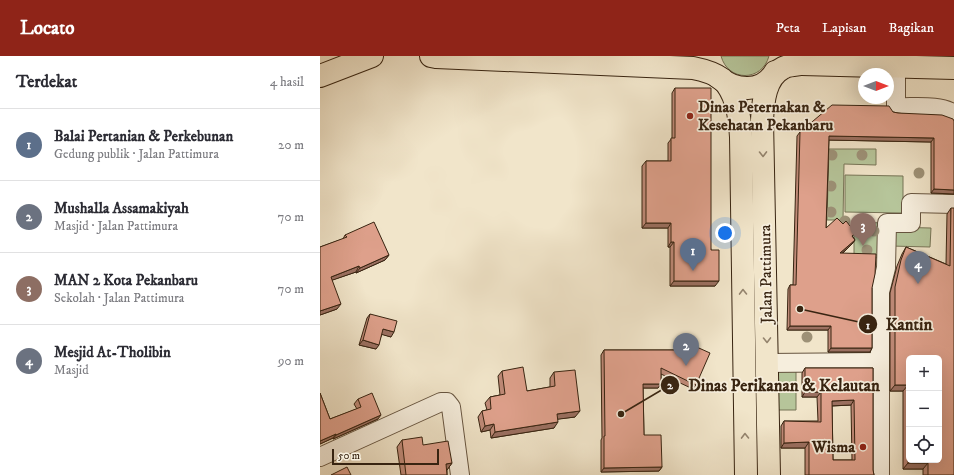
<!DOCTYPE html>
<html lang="id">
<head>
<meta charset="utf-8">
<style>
  :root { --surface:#fff; --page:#f7f7f7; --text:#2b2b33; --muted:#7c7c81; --line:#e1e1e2; --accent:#8f2418 }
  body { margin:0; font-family:"IM FELL DW Pica",serif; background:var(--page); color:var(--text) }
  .controls { position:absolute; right:12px; bottom:12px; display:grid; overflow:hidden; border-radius:6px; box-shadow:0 4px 16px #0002 }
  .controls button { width:36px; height:36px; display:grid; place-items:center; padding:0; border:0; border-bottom:1px solid var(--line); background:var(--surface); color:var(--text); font:20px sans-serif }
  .compass { position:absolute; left:538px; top:12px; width:36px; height:36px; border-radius:50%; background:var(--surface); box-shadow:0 4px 16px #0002; rotate:90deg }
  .scale { position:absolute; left:12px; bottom:10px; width:107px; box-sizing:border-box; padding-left:4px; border:2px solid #382411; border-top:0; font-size:11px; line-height:14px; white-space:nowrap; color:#382411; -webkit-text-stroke:3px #f6eedd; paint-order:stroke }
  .you { position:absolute; left:405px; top:177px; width:14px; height:14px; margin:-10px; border:3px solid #fff; border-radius:50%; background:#1a73e8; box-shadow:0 0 0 6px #1a73e833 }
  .badge { display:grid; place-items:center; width:26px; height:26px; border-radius:50%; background:var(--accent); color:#fff; font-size:13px; font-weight:700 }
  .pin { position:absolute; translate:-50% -33px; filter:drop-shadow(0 1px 2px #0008) }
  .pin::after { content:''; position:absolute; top:21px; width:14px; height:12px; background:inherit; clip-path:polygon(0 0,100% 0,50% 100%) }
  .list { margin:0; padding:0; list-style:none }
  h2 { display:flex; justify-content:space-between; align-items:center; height:52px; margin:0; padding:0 16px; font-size:17px }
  h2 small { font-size:13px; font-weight:400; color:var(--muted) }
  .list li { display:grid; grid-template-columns:26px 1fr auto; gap:12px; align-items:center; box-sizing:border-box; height:72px; padding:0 16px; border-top:1px solid var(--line) }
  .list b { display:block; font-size:15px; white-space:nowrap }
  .list p { margin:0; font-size:13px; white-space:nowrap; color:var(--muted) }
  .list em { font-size:13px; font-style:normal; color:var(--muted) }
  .icon { flex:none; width:22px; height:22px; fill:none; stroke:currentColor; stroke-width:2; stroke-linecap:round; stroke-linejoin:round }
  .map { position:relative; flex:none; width:634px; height:419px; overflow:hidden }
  header { display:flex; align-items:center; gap:24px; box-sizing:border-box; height:56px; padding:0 20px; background:var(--accent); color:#fff }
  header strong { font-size:19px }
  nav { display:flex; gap:22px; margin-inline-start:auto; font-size:14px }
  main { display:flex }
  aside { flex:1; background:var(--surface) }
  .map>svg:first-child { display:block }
  .green { fill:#b6c59a; stroke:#777456 }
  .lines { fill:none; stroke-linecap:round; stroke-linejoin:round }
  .minor-casing { stroke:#66543f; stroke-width:20 }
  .major-casing { stroke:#382411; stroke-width:24 }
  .minor { stroke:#f6eedd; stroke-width:18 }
  .major { stroke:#f1e5ca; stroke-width:22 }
  .tree { fill:#9d9177 }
  .wall { fill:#bf8a78; stroke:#382411; fill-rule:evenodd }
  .shaded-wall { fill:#9b7061; stroke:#382411 }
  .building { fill:#dea08b; stroke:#382411; fill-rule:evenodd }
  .oneway { stroke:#94846e }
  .poi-dot { fill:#8f2418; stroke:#f6eedd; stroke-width:1.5 }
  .labels { text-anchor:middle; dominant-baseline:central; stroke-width:3.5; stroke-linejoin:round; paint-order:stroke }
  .poi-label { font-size:16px; font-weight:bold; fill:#382411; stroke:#f6eedd; text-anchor:start }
  .street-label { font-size:16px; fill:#382411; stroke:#f6eedd }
  .leader { fill:none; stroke:#382411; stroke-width:1.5 }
  .callout-dot { fill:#382411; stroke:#f6eedd; stroke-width:1.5 }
  .mark-label { font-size:12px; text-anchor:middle; font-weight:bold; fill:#fff }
  .callout-label { font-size:17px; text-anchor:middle; font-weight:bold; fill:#382411; stroke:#f6eedd; stroke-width:3.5; stroke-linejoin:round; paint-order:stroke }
</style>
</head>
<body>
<header>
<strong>Locato</strong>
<nav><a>Peta</a><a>Lapisan</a><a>Bagikan</a></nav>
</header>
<main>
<aside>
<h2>Terdekat<small>4 hasil</small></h2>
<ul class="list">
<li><span class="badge" style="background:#5c6f8a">1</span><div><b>Balai Pertanian &amp; Perkebunan</b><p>Gedung publik · Jalan Pattimura</p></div><em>20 m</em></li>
<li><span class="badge" style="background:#6b7280">2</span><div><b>Mushalla Assamakiyah</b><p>Masjid · Jalan Pattimura</p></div><em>70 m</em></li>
<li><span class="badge" style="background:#8d6e63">3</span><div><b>MAN 2 Kota Pekanbaru</b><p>Sekolah · Jalan Pattimura</p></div><em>70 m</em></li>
<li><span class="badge" style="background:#6b7280">4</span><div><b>Mesjid At-Tholibin</b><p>Masjid</p></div><em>90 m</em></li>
</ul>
</aside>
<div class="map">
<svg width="634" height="419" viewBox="0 0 634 419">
  <rect width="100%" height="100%" fill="#f1e5ca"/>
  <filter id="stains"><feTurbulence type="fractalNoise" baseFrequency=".005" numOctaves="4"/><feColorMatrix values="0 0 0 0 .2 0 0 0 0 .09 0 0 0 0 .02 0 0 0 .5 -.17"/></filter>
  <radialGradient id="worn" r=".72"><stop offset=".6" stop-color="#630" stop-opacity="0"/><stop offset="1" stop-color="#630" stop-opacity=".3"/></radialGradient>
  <g class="green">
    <path d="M401,0H449C442,26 408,26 401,0Z"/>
    <polygon points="509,93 556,93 556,109 524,108 523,164 507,164"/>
    <polygon points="525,119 583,120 583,157 525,156"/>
    <polygon points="534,166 564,167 563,202 534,201"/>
    <polygon points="570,171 611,172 610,191 570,190"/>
    <polygon points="476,309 476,354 457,354 456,310"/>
  </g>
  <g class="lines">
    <defs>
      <g id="minor">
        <path d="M576,11V51C592,52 621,48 634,58"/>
        <polyline points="447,307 559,306"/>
        <polyline points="0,401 121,346 127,346 131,351 140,419"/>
        <polyline points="560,419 560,236 566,212 567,167 591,167 591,147 634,148"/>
      </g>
      <g id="major">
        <path d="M111,0L116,1L373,12C383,14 394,17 402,23C417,37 420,62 421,81L426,419"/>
        <polyline points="0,20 52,0"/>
        <path d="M398,21C415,35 442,38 455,16"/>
        <path d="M449,419L442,64C443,46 445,21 463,12C468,9 476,9 482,8L634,12"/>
      </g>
    </defs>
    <use href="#minor" class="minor-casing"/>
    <use href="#major" class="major-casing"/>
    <use href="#minor" class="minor"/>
    <use href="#major" class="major"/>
  </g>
  <g class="tree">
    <circle cx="512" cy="99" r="5.5"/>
    <circle cx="542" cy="99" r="5.5"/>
    <circle cx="599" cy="117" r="5.5"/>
    <circle cx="511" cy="130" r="5.5"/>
    <circle cx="511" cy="156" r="5.5"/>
    <circle cx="525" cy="165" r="5.5"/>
    <circle cx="554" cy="175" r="5.5"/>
    <circle cx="547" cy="194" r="5.5"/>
    <circle cx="487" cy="281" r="5.5"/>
  </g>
  <g class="wall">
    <polygon points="355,32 391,194 395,230 350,230 350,191 348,191 348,172 322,172 322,110 326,105 348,105 348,87 352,82 352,37"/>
    <polygon points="573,56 578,57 634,65 634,138 611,137 611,86 509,84 506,172 533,181 535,184 532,188 522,198 552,232 552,292 550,296 508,296 508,274 467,274 468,233 470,229 473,229 477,80 480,76"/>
    <polygon points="631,152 634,419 603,419 603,413 583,413 583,335 570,335 570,237 577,210 582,198 586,191 626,208 627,158"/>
    <polygon points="25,179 69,199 65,204 36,217 36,216 12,224 17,253 0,259 0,191 23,183"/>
    <polygon points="50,258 71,281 62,278 56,293 39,289 47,262"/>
    <polygon points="361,284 376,329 373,333 341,318 341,328 338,332 323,332 324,379 342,411 339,415 281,416 281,384 282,382 281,299 284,294 356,294"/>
    <path d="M485,312H553V414L554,419H485V392H461V370L464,365H498L497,341H482V317ZM531,349L532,404H513L512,350Z"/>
    <polygon points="182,315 207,335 230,331 230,322 234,316 255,361 237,363 234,372 171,382 170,374 161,376 158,361 162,355 167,354 165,347 170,341 180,339 178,320"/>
    <polygon points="0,337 10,363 37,353 34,348 38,343 58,363 13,383 13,382 0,388"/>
    <polygon points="82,384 132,407 127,414 127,419 81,419 77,391"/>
  </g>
  <g class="shaded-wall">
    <polygon points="509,80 614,82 611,86 506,84"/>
    <polygon points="614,133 634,134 634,138 611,137"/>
    <polygon points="326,167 351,167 348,172 322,172"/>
    <polygon points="535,184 532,188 517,202 520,197"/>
    <polygon points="351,186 354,186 350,191 348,191"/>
    <polygon points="69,199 65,204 36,217 40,212"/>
    <polygon points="39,210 36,216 7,226 11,221"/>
    <polygon points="354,225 399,225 395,230 350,230"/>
    <polygon points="21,248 17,253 0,259 0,255"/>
    <polygon points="470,270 511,270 508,274 467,274"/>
    <polygon points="63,273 74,276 71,281 60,278"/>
    <polygon points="43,284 59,289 56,293 39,289"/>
    <polygon points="511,292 552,292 550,296 508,296"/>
    <polygon points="323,328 341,328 338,332 320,332"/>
    <polygon points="575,329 588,329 583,335 570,335"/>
    <polygon points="485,336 501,336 497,341 482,341"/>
    <polygon points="534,344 531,349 509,350 512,345"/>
    <polygon points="260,355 255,361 232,364 237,358"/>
    <polygon points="61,359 58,363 13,383 16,379"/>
    <polygon points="238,366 234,372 171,382 175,376"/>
    <polygon points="174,368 170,374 161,376 165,370"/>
    <polygon points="16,378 13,382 0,388 0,385"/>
    <polygon points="489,386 485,392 461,392 464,387"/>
    <polygon points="132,407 127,414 121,415 126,408"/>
    <polygon points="588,407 608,407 603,413 583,413"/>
    <polygon points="342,411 339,415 281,416 284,412"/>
  </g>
  <g class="building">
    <polygon points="355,32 391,32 391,194 399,194 399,225 354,225 354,186 351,186 351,167 326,167 326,105 351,105 351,82 355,82"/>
    <polygon points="512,49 569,50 573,56 578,57 622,59 633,63 634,65 634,134 614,133 614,82 509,80 506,172 517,162 523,168 526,165 536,177 532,180 535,184 520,197 556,198 555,218 552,232 552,292 511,292 511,270 470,270 470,229 476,229 480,76"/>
    <path d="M631,152H634V419H608V407H588V329H575V231L581,204L586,191L630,210ZM589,302H619V404H589Z"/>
    <polygon points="54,166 69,199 40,212 39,210 11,221 21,248 0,255 0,191 27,181 25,179"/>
    <polygon points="50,258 77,265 74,276 63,273 59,289 43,284"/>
    <polygon points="361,284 390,297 376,329 341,312 341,328 323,328 324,379 341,379 342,411 284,412 284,380 285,380 284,294 357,294"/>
    <polygon points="203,311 207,335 235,330 234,316 255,314 260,355 237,358 238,366 175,376 174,368 165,370 162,355 171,353 170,341 185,338 182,315"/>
    <path d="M485,312H553V414L554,419H489V386L464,387V365L501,366V336H485ZM534,344L535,404H513L512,345Z"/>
    <polygon points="0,337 10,363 41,351 38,343 52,337 61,359 16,379 16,378 0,385"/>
    <polygon points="102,381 103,389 128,385 132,407 126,408 127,419 86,419 82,384"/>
    <polygon points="27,411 31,419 11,419"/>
  </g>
  <defs><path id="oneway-chevron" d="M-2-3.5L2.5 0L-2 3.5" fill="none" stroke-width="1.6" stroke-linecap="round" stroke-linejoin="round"/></defs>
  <g class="oneway">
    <use href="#oneway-chevron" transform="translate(443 98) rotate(89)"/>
    <use href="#oneway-chevron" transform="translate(423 236) rotate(-91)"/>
    <use href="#oneway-chevron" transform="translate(447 284) rotate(89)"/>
    <use href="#oneway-chevron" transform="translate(425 380) rotate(-91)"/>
  </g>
  <g class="poi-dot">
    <circle cx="370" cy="60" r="4"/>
    <circle cx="543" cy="391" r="4"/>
  </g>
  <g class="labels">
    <g class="poi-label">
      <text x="378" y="51">Dinas Peternakan &amp;<tspan x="378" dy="18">Kesehatan Pekanbaru</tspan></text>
      <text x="535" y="391" text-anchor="end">Wisma</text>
    </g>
    <g class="street-label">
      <text transform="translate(446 218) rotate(-91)">Jalan Pattimura</text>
    </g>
  </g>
  <path class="leader" d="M480 253L548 268M301 358L350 329"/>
  <g class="callout-dot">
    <circle cx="480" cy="253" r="4"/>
    <circle cx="301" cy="358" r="4"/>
    <circle cx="548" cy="268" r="10"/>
    <circle cx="350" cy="329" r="10"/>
  </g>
  <g class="mark-label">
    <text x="548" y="273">1</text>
    <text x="350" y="333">2</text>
  </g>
  <g class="callout-label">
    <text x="589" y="274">Kantin</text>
    <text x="464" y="335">Dinas Perikanan &amp; Kelautan</text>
  </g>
  <rect width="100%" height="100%" filter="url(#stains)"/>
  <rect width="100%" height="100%" fill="url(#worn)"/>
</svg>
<div class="controls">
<button>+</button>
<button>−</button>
<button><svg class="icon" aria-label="locate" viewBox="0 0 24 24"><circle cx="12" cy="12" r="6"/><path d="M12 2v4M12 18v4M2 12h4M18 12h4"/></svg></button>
</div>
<svg class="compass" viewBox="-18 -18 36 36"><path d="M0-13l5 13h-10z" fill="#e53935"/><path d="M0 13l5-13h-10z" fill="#7c7c81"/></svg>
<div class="scale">50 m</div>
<div class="you"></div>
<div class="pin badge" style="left:373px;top:215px;background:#5c6f8a">1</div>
<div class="pin badge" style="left:366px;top:310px;background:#6b7280">2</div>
<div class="pin badge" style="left:543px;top:190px;background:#8d6e63">3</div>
<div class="pin badge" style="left:598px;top:228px;background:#6b7280">4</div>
</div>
</main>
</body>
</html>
